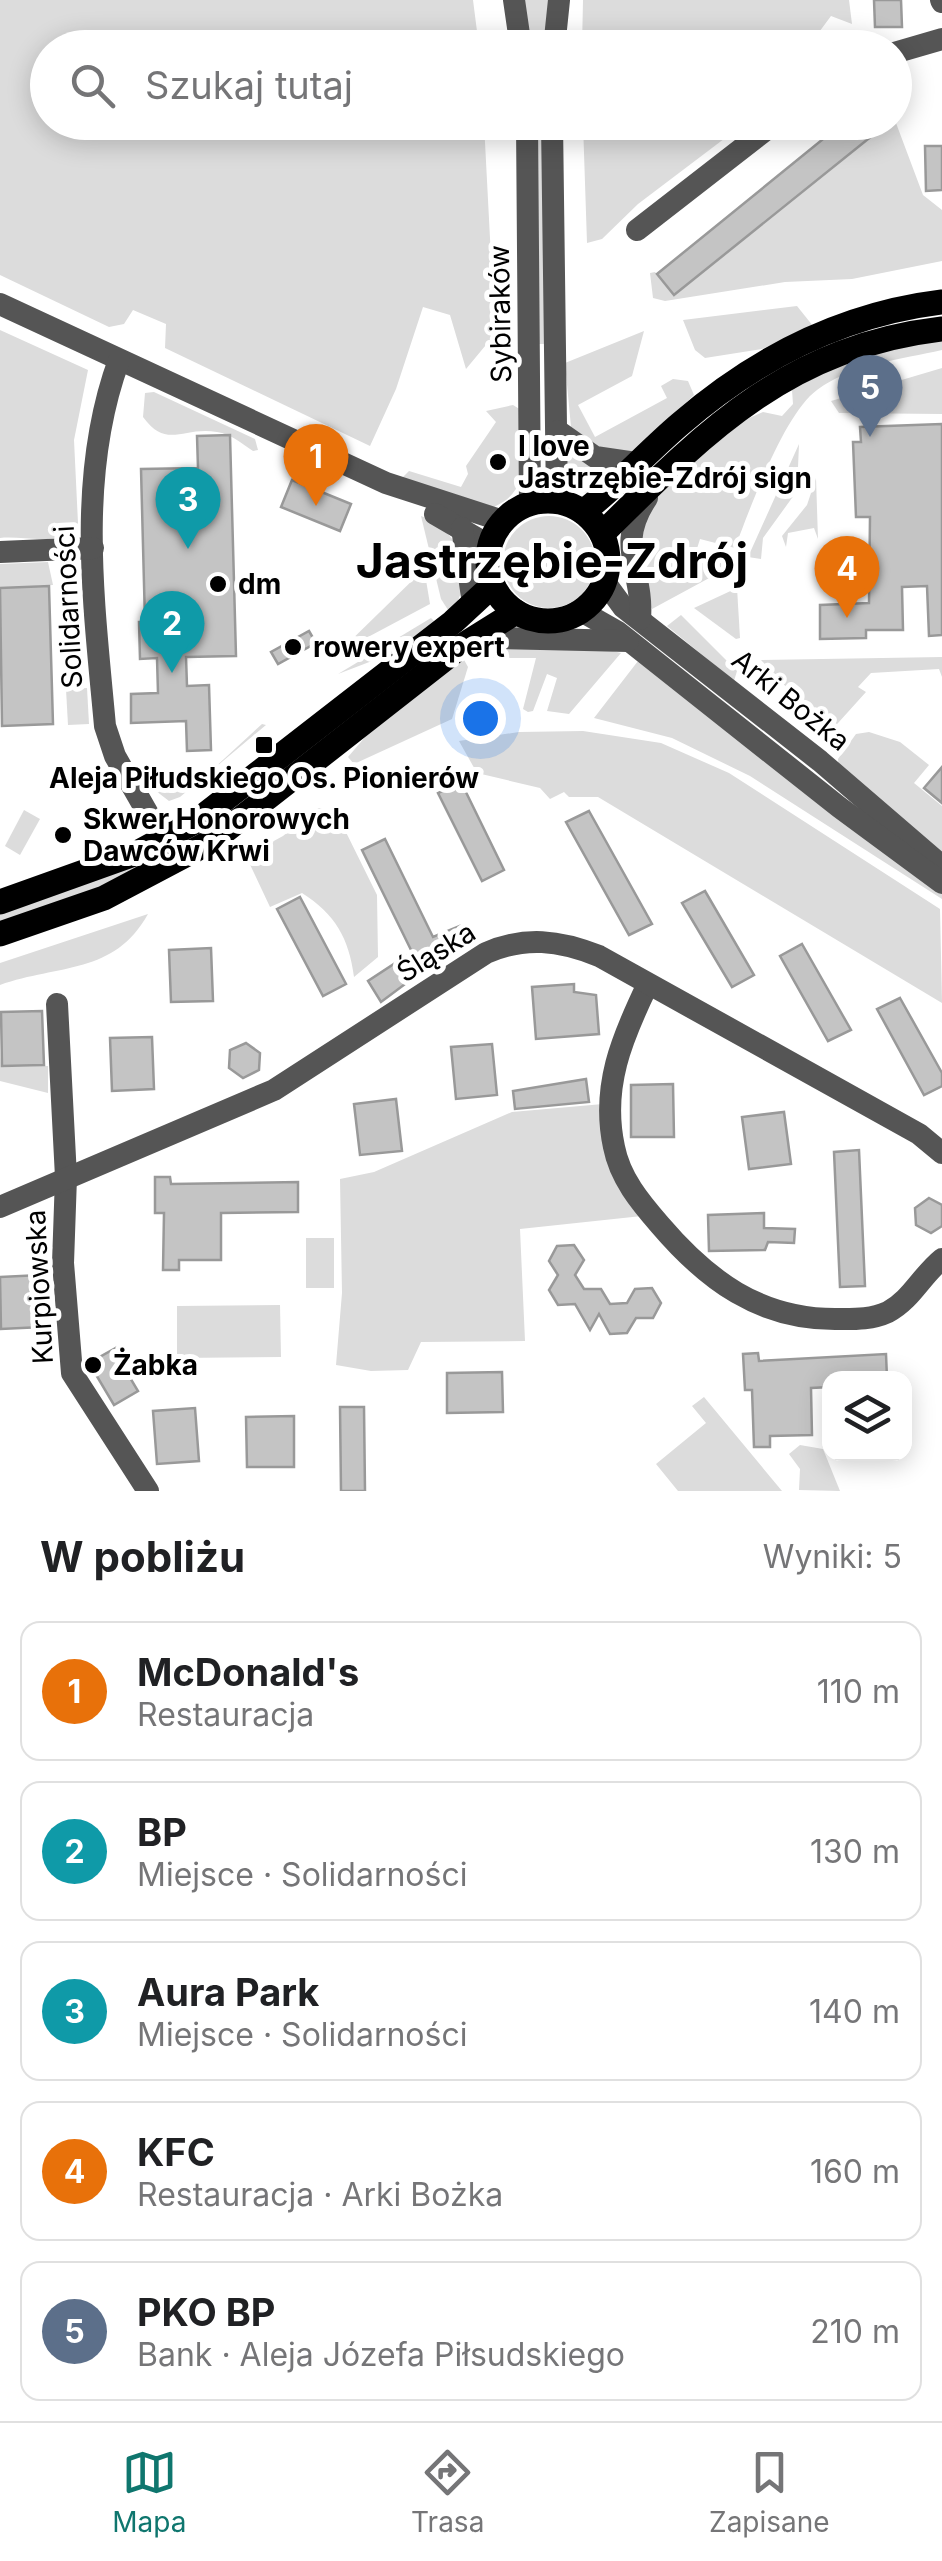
<!DOCTYPE html>
<html lang="pl">
<head>
<meta charset="utf-8">
<style>
  :root { --surface:#fff; --page:#f2f2f2; --text:#202124; --muted:#757577; --line:#e0e0e0; --accent:#0f766e }
  body { margin:0; font-family:Inter,sans-serif; background:var(--page); color:var(--text) }
  .controls { position:absolute; right:30px; bottom:30px; display:grid; overflow:hidden; border-radius:20px; box-shadow:0 5px 25px #0003 }
  .controls button { width:90px; height:90px; display:grid; place-items:center; padding:0; border:0; border-bottom:2px solid var(--line); background:var(--surface); color:var(--text); font:50px sans-serif }
  .you { position:absolute; left:480px; top:718px; width:35px; height:35px; margin:-25px; border:8px solid #fff; border-radius:50%; background:#1a73e8; box-shadow:0 0 0 15px #1a73e833 }
  .badge { display:grid; place-items:center; width:65px; height:65px; border-radius:50%; background:var(--accent); color:#fff; font-size:32px; font-weight:700 }
  .pin { position:absolute; translate:-50% -82px; filter:drop-shadow(0 2px 5px #0008) }
  .pin::after { content:''; position:absolute; top:52px; width:35px; height:30px; background:inherit; clip-path:polygon(0 0,100% 0,50% 100%) }
  .list { margin:0; padding:0; list-style:none }
  h2 { display:flex; justify-content:space-between; align-items:center; height:130px; margin:0; padding:0 40px; font-size:42px }
  h2 small { font-size:32px; font-weight:400; color:var(--muted) }
  .list li { display:grid; grid-template-columns:65px 1fr auto; gap:30px; align-items:center; box-sizing:border-box; height:140px; margin:0 20px 20px; padding:0 20px; border:2px solid var(--line); border-radius:20px }
  .list b { display:block; font-size:38px; white-space:nowrap }
  .list p { margin:0; font-size:32px; white-space:nowrap; color:var(--muted) }
  .list em { font-size:32px; font-style:normal; color:var(--muted) }
  .icon { flex:none; width:55px; height:55px; fill:none; stroke:currentColor; stroke-width:2; stroke-linecap:round; stroke-linejoin:round }
  .map { position:relative; flex:none; width:942px; height:1491px; overflow:hidden }
  .search { position:absolute; background:var(--surface); box-shadow:0 5px 25px #0003; left:30px; right:30px; top:30px; height:110px; display:flex; align-items:center; gap:25px; box-sizing:border-box; padding:0 35px; border-radius:55px; color:var(--muted); font-size:38px }
  .sheet { height:930px; background:var(--surface) }
  nav { display:flex; justify-content:space-around; align-items:center; box-sizing:border-box; height:140px; border-top:2px solid var(--line); background:var(--surface); font-size:28px; color:var(--muted) }
  nav a { display:grid; justify-items:center; gap:5px }
  nav .on { color:var(--accent) }
  .map>svg:first-child { display:block }
  .green { fill:#dcdcdc }
  .building { fill:#c4c4c4; stroke:#999; stroke-width:2.5 }
  .lines { fill:none; stroke-linecap:round; stroke-linejoin:round }
  .minor { stroke:#555; stroke-width:22 }
  .major { stroke:#000; stroke-width:25 }
  .poi-dot { fill:#000; stroke:#fff; stroke-width:4 }
  .labels { text-anchor:middle; dominant-baseline:central; stroke-width:10; stroke-linejoin:round; paint-order:stroke }
  .street-label { font-size:28px; fill:#000; stroke:#fff }
  .poi-label { font-size:28px; font-weight:bold; fill:#000; stroke:#fff; text-anchor:start }
  .town-label { font-size:48px; font-weight:bold; fill:#000; stroke:#fff }
</style>
</head>
<body>
<div class="map">
<svg width="942" height="1491" viewBox="0 0 942 1491">
  <rect width="100%" height="100%" fill="#fff"/>
  <g class="green">
    <polygon points="0,0 473,0 479,47 48,48 48,122 484,123 495,334 466,369 450,315 423,307 396,389 370,446 165,348 166,324 133,310 124,324 109,327 0,275"/>
    <polygon points="523,0 550,0 546,47 530,47"/>
    <polygon points="583,0 849,0 852,24 831,16 808,47 582,47"/>
    <polygon points="534,123 544,123 547,344 539,344"/>
    <polygon points="583,123 583,122 745,123 638,204 602,239 587,243"/>
    <polygon points="878,123 896,123 923,195 942,210 942,261 852,279 785,282 665,301 653,298 650,273 655,272 672,292"/>
    <polygon points="797,306 813,326 762,349 705,358 695,350 683,320"/>
    <path d="M0,330L88,370L74,440L78,523C63,549 25,535 0,538Z"/>
    <polygon points="644,331 632,376 578,405 595,437 667,398 661,386 673,379 688,381 694,395 635,451 608,454 571,427 565,363"/>
    <path d="M942,338V350C902,359 850,365 817,390C784,414 750,508 735,548L700,539L695,555L727,565L724,570L652,609L643,592L637,528L656,489L747,419L763,412L782,416L793,404L792,390L844,361Z"/>
    <polygon points="942,368 942,414 839,413 831,401"/>
    <path d="M154,392L255,439L258,450L253,451C241,443 231,434 217,432C183,426 167,450 143,417L145,393Z"/>
    <path d="M513,405L521,410C521,450 535,489 494,507L401,479L409,471L461,487L468,474L466,466L496,422L486,411Z"/>
    <polygon points="565,443 616,469 594,492 573,493 567,487"/>
    <polygon points="799,444 797,491 763,538 761,559 748,557"/>
    <polygon points="816,478 818,539 814,528 788,533 786,547 782,536 807,505"/>
    <circle cx="549" cy="562" r="46"/>
    <path d="M421,516C462,532 478,577 450,613L441,599Z"/>
    <polygon points="421,550 430,604 338,653 422,571"/>
    <polygon points="48,562 53,585 0,588 0,564"/>
    <polygon points="737,588 740,638 736,639 694,608"/>
    <polygon points="681,615 737,671 734,681 667,626"/>
    <polygon points="431,618 436,623 398,651 338,674"/>
    <polygon points="517,645 600,648 621,653 569,714 547,711 557,678 547,674 533,711 528,712 523,709 536,658 483,658 481,652"/>
    <polygon points="942,657 942,677 939,669 871,673 858,687 866,692 829,733 761,660"/>
    <polygon points="463,658 468,667 452,719 354,764 348,757 372,729"/>
    <polygon points="638,661 942,890 942,899 750,776 672,738 594,718"/>
    <polygon points="87,688 89,724 68,725 66,689"/>
    <polygon points="262,724 266,725 180,797 169,801 156,791 212,770"/>
    <polygon points="583,731 661,743 729,773 940,909 942,1003 598,797 569,797 564,792 550,799 540,788 477,773 459,741 519,732"/>
    <polygon points="869,732 900,742 929,765 914,783 942,806 942,856 839,768 838,759 856,734"/>
    <path d="M318,808L336,812L377,895L378,957L354,977C349,938 335,914 302,893L270,907L246,856L283,836Z"/>
    <polygon points="24,810 40,819 20,855 5,846"/>
    <polygon points="199,830 203,838 105,888 0,925 0,913"/>
    <path d="M148,914C114,975 59,964 0,985V963Z"/>
    <polygon points="0,1051 1,1067 48,1066 48,1093 0,1081"/>
    <polygon points="603,1104 642,1216 520,1229 525,1341 421,1342 408,1370 371,1371 336,1365 342,1293 340,1179 374,1172 512,1112"/>
    <rect x="306" y="1238" width="28" height="50"/>
    <polygon points="280,1305 281,1357 177,1358 177,1306"/>
    <polygon points="704,1397 782,1491 678,1491 656,1464 706,1423 692,1406"/>
    <polygon points="800,1445 823,1449 840,1491 799,1490 800,1469 789,1454"/>
  </g>
  <g class="building">
    <polygon points="874,0 901,0 902,27 875,27"/>
    <polygon points="844,122 871,122 878,131 674,295 657,274"/>
    <polygon points="925,146 942,146 942,190 926,191"/>
    <polygon points="942,424 942,635 929,636 927,586 902,587 903,630 866,630 866,638 820,639 820,605 869,603 870,517 856,517 853,442 861,442 860,427"/>
    <polygon points="230,435 236,656 186,657 187,686 209,685 211,750 187,751 186,721 131,723 131,694 158,693 157,658 140,659 139,622 145,622 141,469 198,468 197,436"/>
    <polygon points="292,480 351,504 340,531 281,507"/>
    <polygon points="49,586 53,724 2,726 0,588"/>
    <polygon points="309,631 316,643 278,664 271,652"/>
    <polygon points="942,767 942,803 924,788"/>
    <polygon points="461,782 504,870 482,881 438,793"/>
    <polygon points="589,811 652,924 629,935 566,822"/>
    <polygon points="385,839 433,937 460,926 465,938 436,951 440,958 381,1002 368,981 412,952 362,850"/>
    <polygon points="705,891 754,975 732,987 682,903"/>
    <polygon points="300,897 346,984 323,996 277,909"/>
    <polygon points="802,944 851,1030 828,1041 780,956"/>
    <polygon points="211,948 213,1001 171,1002 169,950"/>
    <polygon points="574,984 574,992 596,995 599,1034 536,1039 532,987"/>
    <polygon points="900,998 942,1073 942,1086 924,1095 877,1009"/>
    <polygon points="42,1011 44,1065 2,1066 1,1012"/>
    <polygon points="152,1037 154,1089 112,1091 110,1038"/>
    <polygon points="246,1043 260,1053 259,1070 243,1078 229,1068 230,1050"/>
    <polygon points="492,1044 497,1095 456,1099 451,1047"/>
    <polygon points="586,1079 589,1102 515,1109 513,1091"/>
    <polygon points="673,1084 674,1137 631,1137 631,1085"/>
    <polygon points="396,1099 402,1151 360,1155 354,1104"/>
    <polygon points="784,1112 791,1164 749,1169 742,1117"/>
    <polygon points="859,1150 865,1286 840,1287 834,1152"/>
    <polygon points="155,1177 170,1177 171,1184 298,1182 298,1212 221,1213 221,1260 179,1260 179,1270 163,1270 164,1213 155,1213"/>
    <polygon points="929,1198 942,1205 942,1226 931,1233 916,1225 915,1208"/>
    <polygon points="764,1213 764,1228 795,1229 794,1243 768,1242 765,1250 709,1251 708,1215"/>
    <polygon points="574,1245 584,1260 575,1275 584,1289 601,1289 610,1304 627,1303 635,1289 652,1288 661,1303 653,1318 636,1318 627,1333 610,1334 599,1314 590,1330 575,1304 558,1305 549,1290 558,1275 549,1261 557,1246"/>
    <polygon points="40,1275 42,1327 1,1329 0,1277"/>
    <polygon points="121,1345 127,1357 120,1361 138,1391 114,1405 89,1363"/>
    <polygon points="758,1353 759,1361 886,1354 887,1378 830,1378 830,1387 811,1388 812,1435 770,1436 770,1447 754,1447 752,1390 745,1390 743,1354"/>
    <polygon points="502,1372 503,1412 447,1413 447,1373"/>
    <polygon points="340,1407 364,1407 365,1491 341,1491"/>
    <polygon points="195,1408 199,1461 157,1464 153,1411"/>
    <polygon points="294,1416 294,1467 247,1467 246,1417"/>
  </g>
  <g class="lines">
    <g class="minor">
      <polyline points="514,0 521,48"/>
      <polyline points="941,0 942,2"/>
      <polyline points="554,48 559,0"/>
      <polyline points="894,53 942,39"/>
      <polyline points="527,122 530,504"/>
      <polyline points="552,122 557,502"/>
      <polyline points="637,230 776,122"/>
      <polyline points="0,304 386,483 503,521"/>
      <path d="M119,360C76,477 94,604 105,726L115,756L163,840"/>
      <polyline points="558,431 595,457 636,463"/>
      <polyline points="435,514 490,546"/>
      <polyline points="462,528 473,604"/>
      <polyline points="0,552 93,548"/>
      <polyline points="604,581 623,607 820,761 942,866"/>
      <polyline points="581,611 618,632 839,807 942,883"/>
      <path d="M640,619C644,570 614,547 647,498"/>
      <polyline points="481,633 500,638 628,641"/>
      <path d="M647,986C622,1038 601,1087 614,1147C620,1178 640,1202 660,1225C707,1280 759,1319 835,1319C853,1319 871,1320 888,1312C911,1300 922,1275 942,1259"/>
      <polyline points="57,1004 66,1177 63,1263 72,1373 148,1491"/>
      <path d="M0,1207L274,1090L486,953C525,936 559,940 599,956L919,1134L942,1153"/>
    </g>
    <g class="major">
      <circle cx="548" cy="561" r="60"/>
      <path d="M583,512C617,486 647,452 680,424C755,359 843,314 942,302"/>
      <path d="M602,534C706,431 788,347 942,329"/>
      <polyline points="0,902 137,853 198,820 453,622 493,585"/>
      <polyline points="0,934 104,898 212,841 460,647 516,612"/>
    </g>
  </g>
  <g class="poi-dot">
    <circle cx="498" cy="462" r="10"/>
    <circle cx="218" cy="584" r="10"/>
    <circle cx="293" cy="647" r="10"/>
    <rect x="254" y="735" width="20" height="20" rx="5"/>
    <circle cx="63" cy="835" r="10"/>
    <circle cx="93" cy="1365" r="10"/>
  </g>
  <g class="labels">
    <g class="street-label">
      <text transform="translate(500 314) rotate(-91)">Sybiraków</text>
      <text transform="translate(68 607) rotate(-93)">Solidarności</text>
      <text transform="translate(791 700) rotate(39)">Arki Bożka</text>
      <text transform="translate(436 952) rotate(-32)">Śląska</text>
      <text transform="translate(39 1287) rotate(-93)">Kurpiowska</text>
    </g>
    <g class="poi-label">
      <text x="518" y="446">I love<tspan x="518" dy="32">Jastrzębie-Zdrój sign</tspan></text>
      <text x="238" y="584">dm</text>
      <text x="313" y="647">rowery expert</text>
      <text x="264" y="778" text-anchor="middle">Aleja Piłudskiego Os. Pionierów</text>
      <text x="83" y="819">Skwer Honorowych<tspan x="83" dy="32">Dawców Krwi</tspan></text>
      <text x="113" y="1365">Żabka</text>
    </g>
    <g class="town-label">
      <text x="552" y="560">Jastrzębie-Zdrój</text>
    </g>
  </g>
</svg>
<div class="controls">
<button><svg class="icon" aria-label="layers" viewBox="0 0 24 24"><path d="M12 4l9 5-9 5-9-5zM3 14l9 5 9-5"/></svg></button>
</div>
<div class="you"></div>
<div class="pin badge" style="left:316px;top:506px;background:#e8710a">1</div>
<div class="pin badge" style="left:172px;top:673px;background:#0f9aa8">2</div>
<div class="pin badge" style="left:188px;top:549px;background:#0f9aa8">3</div>
<div class="pin badge" style="left:847px;top:618px;background:#e8710a">4</div>
<div class="pin badge" style="left:870px;top:437px;background:#5c6f8a">5</div>
<div class="search"><svg class="icon" aria-label="search" viewBox="0 0 24 24"><circle cx="10" cy="10" r="6"/><path d="M15 15l6 6"/></svg>Szukaj tutaj</div>
</div>
<section class="sheet">
<h2>W pobliżu<small>Wyniki: 5</small></h2>
<ul class="list">
<li><span class="badge" style="background:#e8710a">1</span><div><b>McDonald's</b><p>Restauracja</p></div><em>110 m</em></li>
<li><span class="badge" style="background:#0f9aa8">2</span><div><b>BP</b><p>Miejsce · Solidarności</p></div><em>130 m</em></li>
<li><span class="badge" style="background:#0f9aa8">3</span><div><b>Aura Park</b><p>Miejsce · Solidarności</p></div><em>140 m</em></li>
<li><span class="badge" style="background:#e8710a">4</span><div><b>KFC</b><p>Restauracja · Arki Bożka</p></div><em>160 m</em></li>
<li><span class="badge" style="background:#5c6f8a">5</span><div><b>PKO BP</b><p>Bank · Aleja Józefa Piłsudskiego</p></div><em>210 m</em></li>
</ul>
</section>
<nav>
<a class="on"><svg class="icon" aria-label="map" viewBox="0 0 24 24"><path d="M3 6l6-2 6 2 6-2v14l-6 2-6-2-6 2zM9 4v14M15 6v14"/></svg>Mapa</a>
<a><svg class="icon" aria-label="directions" viewBox="0 0 24 24"><path d="M12 3l9 9-9 9-9-9zM9 14v-3h6M13 9l2 2-2 2"/></svg>Trasa</a>
<a><svg class="icon" aria-label="saved" viewBox="0 0 24 24"><path d="M7 4h10v16l-5-4-5 4z"/></svg>Zapisane</a>
</nav>
</body>
</html>
